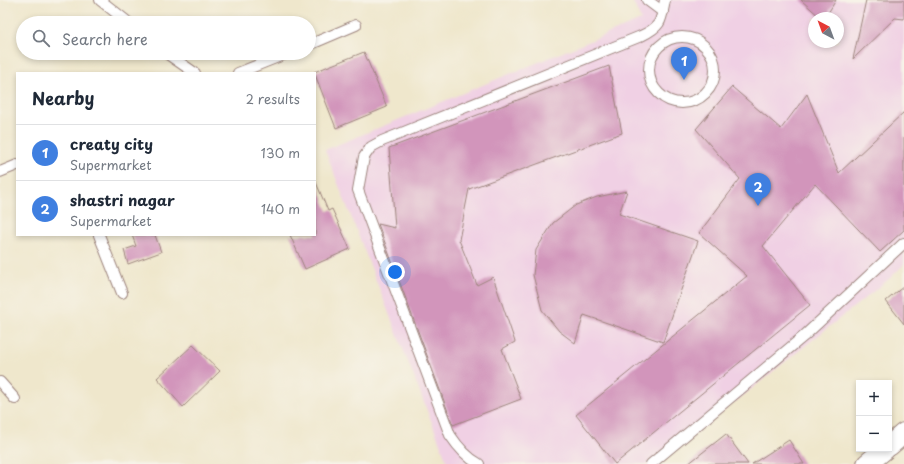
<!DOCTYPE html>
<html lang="en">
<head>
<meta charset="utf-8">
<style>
  :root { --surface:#fff; --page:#f2f2f3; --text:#1f2937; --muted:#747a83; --line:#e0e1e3; --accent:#db2777 }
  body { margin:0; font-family:"Playpen Sans",sans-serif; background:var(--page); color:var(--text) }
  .controls { position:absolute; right:12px; bottom:12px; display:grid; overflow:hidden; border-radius:0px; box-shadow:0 2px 6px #0003 }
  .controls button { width:36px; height:36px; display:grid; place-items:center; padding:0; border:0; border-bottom:1px solid var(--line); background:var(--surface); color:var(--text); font:20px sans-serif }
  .compass { position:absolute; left:808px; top:12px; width:36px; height:36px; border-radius:50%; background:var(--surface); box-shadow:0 2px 6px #0003; rotate:319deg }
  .you { position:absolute; left:395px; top:272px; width:14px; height:14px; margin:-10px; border:3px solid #fff; border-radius:50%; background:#1a73e8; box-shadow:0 0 0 6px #1a73e833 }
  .badge { display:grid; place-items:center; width:26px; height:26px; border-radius:50%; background:var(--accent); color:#fff; font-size:13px; font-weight:700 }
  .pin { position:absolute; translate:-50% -33px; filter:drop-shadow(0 1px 2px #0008) }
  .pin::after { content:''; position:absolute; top:21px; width:14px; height:12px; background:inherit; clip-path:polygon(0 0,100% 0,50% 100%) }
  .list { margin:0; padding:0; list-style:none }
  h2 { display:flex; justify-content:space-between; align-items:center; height:52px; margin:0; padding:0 16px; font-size:17px }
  h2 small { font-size:13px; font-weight:400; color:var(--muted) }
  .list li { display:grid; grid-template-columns:26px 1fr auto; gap:12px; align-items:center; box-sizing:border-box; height:56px; padding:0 16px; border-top:1px solid var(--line) }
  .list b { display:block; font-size:15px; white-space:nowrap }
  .list p { margin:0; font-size:13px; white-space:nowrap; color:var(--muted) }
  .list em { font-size:13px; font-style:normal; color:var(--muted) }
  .icon { flex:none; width:22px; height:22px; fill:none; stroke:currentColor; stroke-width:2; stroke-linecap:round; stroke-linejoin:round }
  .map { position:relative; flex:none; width:904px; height:464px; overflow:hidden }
  .search { position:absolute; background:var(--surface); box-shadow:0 2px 6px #0003; left:16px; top:16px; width:300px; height:44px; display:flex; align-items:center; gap:10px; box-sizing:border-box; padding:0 14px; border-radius:22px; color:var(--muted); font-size:15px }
  .panel { position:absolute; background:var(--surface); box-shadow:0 2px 6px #0003; left:16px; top:72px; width:300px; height:164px; border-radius:0px }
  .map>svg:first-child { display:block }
  .built { fill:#f0d0e4; fill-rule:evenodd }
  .building { fill:#d295bb }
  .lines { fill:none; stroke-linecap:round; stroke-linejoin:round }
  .lane-casing { stroke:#9c837c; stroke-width:12 }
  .street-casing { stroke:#9c837c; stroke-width:22 }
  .lane { stroke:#fff; stroke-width:10 }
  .street { stroke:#fff; stroke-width:20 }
</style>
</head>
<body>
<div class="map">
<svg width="904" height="464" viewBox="0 0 904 464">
  <rect width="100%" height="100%" fill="#f7f3e8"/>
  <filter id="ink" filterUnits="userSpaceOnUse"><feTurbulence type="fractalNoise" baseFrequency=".025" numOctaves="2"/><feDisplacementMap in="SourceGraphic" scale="8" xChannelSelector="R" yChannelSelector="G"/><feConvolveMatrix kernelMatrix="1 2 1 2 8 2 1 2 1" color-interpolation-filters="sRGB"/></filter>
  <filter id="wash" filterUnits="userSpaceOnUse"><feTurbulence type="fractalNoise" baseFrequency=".012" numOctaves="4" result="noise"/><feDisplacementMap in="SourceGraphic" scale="16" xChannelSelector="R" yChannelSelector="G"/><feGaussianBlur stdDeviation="0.9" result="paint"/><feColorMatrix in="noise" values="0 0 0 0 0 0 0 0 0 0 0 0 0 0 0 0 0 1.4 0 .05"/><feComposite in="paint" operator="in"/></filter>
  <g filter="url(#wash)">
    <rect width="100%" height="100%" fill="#efe7cc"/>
    <path class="built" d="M632,0H904V264L889,279L657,464H448L325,150L641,20ZM814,18H838V42H814Z"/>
    <g id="blocks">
      <g class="building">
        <polygon points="801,0 836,0 825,18 821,18"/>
        <polygon points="866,0 904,0 904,19 895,18 853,59"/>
        <polygon points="364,52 387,107 336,128 314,72"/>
        <polygon points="609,66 622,133 469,189 459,240 477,285 493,277 515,342 502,349 521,399 453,425 378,224 395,228 389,148"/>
        <polygon points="732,87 781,129 807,94 839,173 904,112 904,230 880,252 815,184 763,246 810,305 615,464 576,415 747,276 699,233 740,179 696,129"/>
        <polygon points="315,180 328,211 332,209 350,249 305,269 290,235 315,235"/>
        <polygon points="627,191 619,214 698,241 663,342 584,315 575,343 559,331 542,310 533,275 536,250 553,223 576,205 597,197"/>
        <polygon points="132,235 155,235 161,252 128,264 124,250 136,246"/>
        <polygon points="904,286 904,324 886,301"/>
        <polygon points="193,345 220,371 183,407 157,378"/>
        <polygon points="726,434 748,464 688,464"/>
        <polygon points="789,440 804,464 752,464"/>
      </g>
    </g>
  </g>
  <g filter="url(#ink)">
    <use href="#blocks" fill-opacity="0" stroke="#9c837c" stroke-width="1"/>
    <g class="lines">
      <defs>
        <g id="lane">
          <polyline points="100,0 129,23"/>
          <polyline points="647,0 663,12"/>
          <circle cx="682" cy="70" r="33"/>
          <polyline points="309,45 356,25"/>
          <polyline points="166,53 195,73"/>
          <polyline points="238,73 288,53"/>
          <polyline points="0,172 17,165"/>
          <polyline points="99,235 122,293"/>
          <polyline points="0,382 15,399"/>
          <path d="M479,464C466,457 458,447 450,435L358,190L364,157L371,147L382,141L641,36C662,26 661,21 665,0"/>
          <polyline points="651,464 804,336 904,243"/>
        </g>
        <g id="street">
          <polyline points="889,446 904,433"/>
          <polyline points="867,464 885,449"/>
        </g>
      </defs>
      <use href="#lane" class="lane-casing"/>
      <use href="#street" class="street-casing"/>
      <use href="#lane" class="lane"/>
      <use href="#street" class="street"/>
    </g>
  </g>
</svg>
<div class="controls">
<button>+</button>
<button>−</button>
</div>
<svg class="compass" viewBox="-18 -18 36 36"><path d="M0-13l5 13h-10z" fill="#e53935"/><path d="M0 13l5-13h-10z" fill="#747a83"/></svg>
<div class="you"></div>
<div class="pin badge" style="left:684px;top:80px;background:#3f7fe0">1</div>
<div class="pin badge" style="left:758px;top:206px;background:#3f7fe0">2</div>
<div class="search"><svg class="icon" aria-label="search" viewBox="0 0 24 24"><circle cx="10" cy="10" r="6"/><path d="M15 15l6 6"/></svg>Search here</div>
<section class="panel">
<h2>Nearby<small>2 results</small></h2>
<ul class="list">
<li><span class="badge" style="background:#3f7fe0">1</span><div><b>creaty city</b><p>Supermarket</p></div><em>130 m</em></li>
<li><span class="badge" style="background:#3f7fe0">2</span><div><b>shastri nagar</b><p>Supermarket</p></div><em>140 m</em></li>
</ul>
</section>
</div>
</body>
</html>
